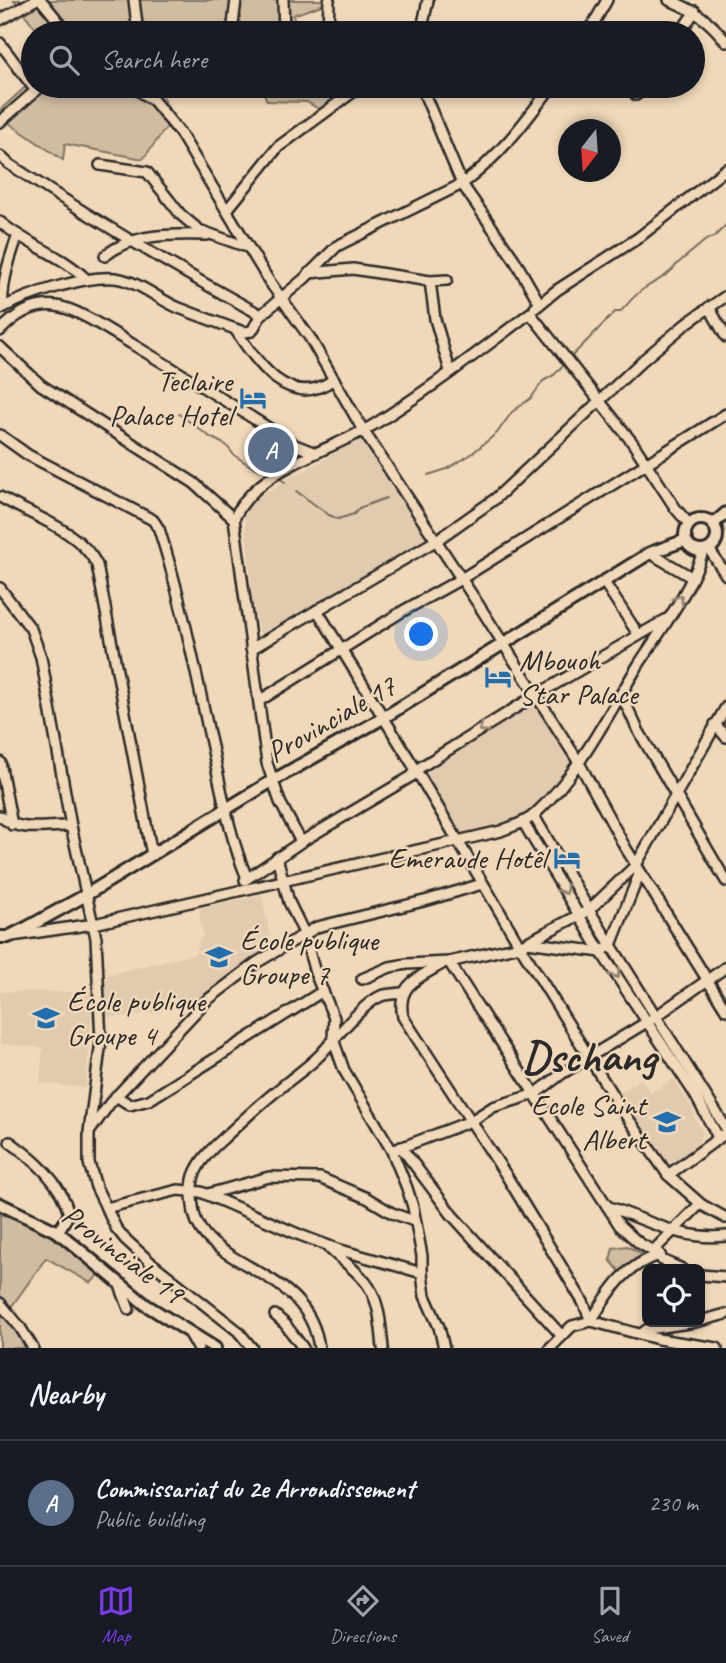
<!DOCTYPE html>
<html lang="en">
<head>
<meta charset="utf-8">
<style>
  :root { --surface:#171b24; --page:#20242c; --text:#f1f3f6; --muted:#9ea1a6; --line:#363941; --accent:#7c3aed }
  body { margin:0; font-family:Caveat,sans-serif; background:var(--page); color:var(--text) }
  .controls { position:absolute; right:21px; bottom:21px; display:grid; overflow:hidden; border-radius:10px; box-shadow:0 4px 10px #0003 }
  .controls button { width:63px; height:63px; display:grid; place-items:center; padding:0; border:0; border-bottom:2px solid var(--line); background:var(--surface); color:var(--text); font:35px sans-serif }
  .compass { position:absolute; left:558px; top:119px; width:63px; height:63px; border-radius:50%; background:var(--surface); box-shadow:0 4px 10px #0003; rotate:197deg }
  .you { position:absolute; left:422px; top:635px; width:24px; height:24px; margin:-18px; border:5px solid #fff; border-radius:50%; background:#1a73e8; box-shadow:0 0 0 10px #1a73e833 }
  .badge { display:grid; place-items:center; width:46px; height:46px; border-radius:50%; background:var(--accent); color:#fff; font-size:23px; font-weight:700 }
  .pin { position:absolute; translate:-50% -50%; border:4px solid #fff; box-shadow:0 2px 7px #0006 }
  .list { margin:0; padding:0; list-style:none }
  h2 { display:flex; justify-content:space-between; align-items:center; height:91px; margin:0; padding:0 28px; font-size:30px }
  h2 small { font-size:23px; font-weight:400; color:var(--muted) }
  .list li { display:grid; grid-template-columns:46px 1fr auto; gap:21px; align-items:center; box-sizing:border-box; height:126px; padding:0 28px; border-top:2px solid var(--line) }
  .list b { display:block; font-size:26px; white-space:nowrap }
  .list p { margin:0; font-size:23px; white-space:nowrap; color:var(--muted) }
  .list em { font-size:23px; font-style:normal; color:var(--muted) }
  .icon { flex:none; width:38px; height:38px; fill:none; stroke:currentColor; stroke-width:2; stroke-linecap:round; stroke-linejoin:round }
  .map { position:relative; flex:none; width:726px; height:1348px; overflow:hidden }
  .search { position:absolute; background:var(--surface); box-shadow:0 4px 10px #0003; left:21px; right:21px; top:21px; height:77px; display:flex; align-items:center; gap:18px; box-sizing:border-box; padding:0 24px; border-radius:38px; color:var(--muted); font-size:26px }
  .sheet { height:217px; background:var(--surface) }
  nav { display:flex; justify-content:space-around; align-items:center; box-sizing:border-box; height:98px; border-top:2px solid var(--line); background:var(--surface); font-size:19px; color:var(--muted) }
  nav a { display:grid; justify-items:center; gap:4px }
  nav .on { color:var(--accent) }
  .map>svg:first-child { display:block }
  .built { fill:#e1caae }
  .green { fill:#d0bca1; stroke:#7e7466; stroke-width:2 }
  .lines { fill:none; stroke-linecap:round; stroke-linejoin:round }
  .stream { stroke:#766c60; stroke-width:2 }
  .minor-casing { stroke:#2b2b2b; stroke-width:14 }
  .major-casing { stroke:#2b2b2b; stroke-width:16 }
  .minor { stroke:#f1d8b9; stroke-width:9 }
  .major { stroke:#f1d8b9; stroke-width:10 }
  .oneway { stroke:#8e8272 }
  .labels { text-anchor:middle; dominant-baseline:central; stroke-width:5; stroke-linejoin:round; paint-order:stroke }
  .poi-label { font-size:30px; fill:#2b2b2b; stroke:#f1d8b9; text-anchor:end }
  .street-label { font-size:30px; fill:#2b2b2b; stroke:#f1d8b9 }
  .town-label { font-size:44px; font-weight:bold; fill:#2b2b2b; stroke:#f1d8b9 }
</style>
</head>
<body>
<div class="map">
<svg width="726" height="1348" viewBox="0 0 726 1348">
  <rect width="100%" height="100%" fill="#f1d8b9"/>
  <filter id="ink" filterUnits="userSpaceOnUse"><feTurbulence type="fractalNoise" baseFrequency=".0143" numOctaves="2"/><feDisplacementMap in="SourceGraphic" scale="14" xChannelSelector="R" yChannelSelector="G"/><feConvolveMatrix kernelMatrix="1 2 1 2 8 2 1 2 1" color-interpolation-filters="sRGB"/></filter>
  <g filter="url(#ink)">
    <g class="built">
      <polygon points="364,437 431,537 268,637 260,633 254,610 244,513 254,499"/>
      <polygon points="534,700 573,761 557,786 529,816 502,828 461,836 422,771"/>
      <polygon points="262,895 271,943 269,947 193,1005 182,1002 156,1013 105,1018 106,975 195,954 200,939 203,937 199,913 201,908"/>
      <polygon points="0,992 93,992 86,1088 40,1083 43,1048 0,1044"/>
      <polygon points="641,1078 651,1093 674,1079 695,1114 693,1115 704,1134 701,1136 695,1149 676,1161 667,1162 661,1157 643,1132 620,1093"/>
    </g>
    <g class="green">
      <polygon points="14,0 336,0 293,15 300,33 39,33"/>
      <polygon points="33,80 33,86 186,86 161,93 171,114 184,132 169,124 143,159 65,144 63,160 0,117 0,110"/>
      <polygon points="261,86 358,86 322,111 307,102 267,101"/>
      <polygon points="0,1214 33,1224 102,1272 91,1283 46,1258 7,1313 28,1348 0,1348 0,1308 6,1312 5,1302 0,1298"/>
      <polygon points="627,1246 642,1254 621,1273 610,1260 613,1248"/>
    </g>
    <g class="lines">
      <g class="stream">
        <path d="M569,359L615,312H620C628,304 636,293 645,288C656,281 670,275 677,264L707,239L714,237L726,225"/>
        <polyline points="179,414 210,437 226,445 234,455 249,465 269,473"/>
        <polyline points="428,475 447,469 470,455 497,433 512,412 531,398 543,381 554,375 565,363"/>
        <polyline points="277,477 285,482"/>
        <polyline points="296,491 329,515 338,519 354,514 359,508 386,498"/>
      </g>
      <defs>
        <g id="minor">
          <polyline points="41,0 68,33"/>
          <polyline points="134,0 138,33"/>
          <polyline points="283,0 284,33"/>
          <path d="M669,0C694,10 710,20 726,42"/>
          <polyline points="0,20 35,0"/>
          <polyline points="496,30 503,33"/>
          <polyline points="232,33 236,0"/>
          <polyline points="328,33 329,0"/>
          <polyline points="419,33 423,24 428,0"/>
          <polyline points="588,33 607,0"/>
          <polyline points="680,33 695,11"/>
          <polyline points="0,43 36,91"/>
          <polyline points="132,86 154,101 180,133 269,281 310,338 363,430 480,607 578,761 625,847 726,1010"/>
          <polyline points="421,86 462,184 514,259 540,304"/>
          <polyline points="636,95 647,86"/>
          <polyline points="0,122 41,86"/>
          <path d="M0,156L9,164C91,218 175,268 261,315"/>
          <polyline points="100,165 147,172 181,215 199,230 247,247"/>
          <polyline points="227,210 278,147 361,86"/>
          <path d="M0,222C27,245 61,254 86,279"/>
          <path d="M105,256C132,233 173,234 207,235"/>
          <polyline points="309,273 353,269 430,281 447,280"/>
          <polyline points="430,281 435,319 450,371"/>
          <path d="M3,307C1,284 10,257 18,235"/>
          <polyline points="709,307 726,337"/>
          <polyline points="535,308 557,290 638,238 726,169"/>
          <path d="M0,309C26,295 85,275 115,278C138,281 158,299 179,308C197,315 216,322 235,329L244,332L252,331L261,315L304,279L337,246L462,184C499,157 525,122 552,86"/>
          <path d="M235,329C256,362 290,412 334,379"/>
          <path d="M0,331C14,316 33,303 56,306C79,309 111,332 132,344C187,377 241,410 295,445L313,452"/>
          <polyline points="0,347 41,385 194,483 234,519"/>
          <path d="M0,435L28,455L153,520L159,529C181,597 195,668 210,738C221,786 228,833 247,878"/>
          <path d="M0,497C32,516 80,530 97,565L152,855"/>
          <polyline points="709,549 726,575"/>
          <polyline points="650,553 691,577"/>
          <polyline points="604,582 638,634"/>
          <polyline points="0,588 31,629 41,657 71,826 96,938 101,1041 89,1132 89,1163 96,1187 116,1228 125,1239 149,1261 238,1331 252,1348"/>
          <polyline points="317,610 416,770 520,946 589,910 636,865 726,707"/>
          <polyline points="251,649 437,540 495,499 643,360 687,323 726,296"/>
          <polyline points="621,694 638,730 726,881"/>
          <polyline points="259,701 403,611 461,579 726,414"/>
          <polyline points="715,724 726,737"/>
          <polyline points="0,762 12,825"/>
          <path d="M0,816C21,834 46,825 71,826"/>
          <polyline points="534,816 589,910 726,1128"/>
          <polyline points="523,822 601,952 694,1093 718,1137"/>
          <path d="M301,842L280,802L267,763L234,519C257,466 334,451 378,422C430,389 481,350 530,313L632,442L676,509L689,524"/>
          <polyline points="277,857 289,902 304,933 315,973 334,1018 333,1039 344,1070 392,1151 407,1188 413,1207 422,1256 422,1273"/>
          <polyline points="245,880 301,842 412,776 416,770 533,697 667,619"/>
          <path d="M12,936L94,924L501,831C512,826 526,823 535,814C579,774 608,714 639,664C660,632 693,586 703,551"/>
          <polyline points="527,942 601,952 611,945 640,872"/>
          <polyline points="449,962 620,1226 639,1243 660,1255 662,1260 682,1269"/>
          <path d="M442,964C418,978 396,985 403,1017L506,1175L583,1302L591,1321"/>
          <polyline points="362,979 390,967 407,964 449,962 520,946 618,1104 668,1175 702,1205 726,1218"/>
          <polyline points="116,1096 130,1105 149,1100 323,991"/>
          <polyline points="90,1131 110,1103 206,1001 256,963 317,927 428,900 482,884"/>
          <path d="M10,1142C35,1160 61,1182 69,1214L58,1232"/>
          <polyline points="401,1147 452,1215 562,1336"/>
          <polyline points="392,1151 471,1121 493,1107 535,1094 563,1073 655,1017 726,967"/>
          <polyline points="668,1175 723,1135"/>
          <polyline points="208,1194 269,1177 320,1178 367,1198 392,1213 414,1221"/>
          <path d="M607,1206C647,1220 682,1241 726,1236"/>
          <polyline points="106,1208 178,1190 201,1192 300,1235 337,1249 422,1273 425,1296 439,1327 444,1348"/>
          <path d="M329,1248C342,1261 360,1272 369,1287C380,1304 381,1329 383,1348"/>
          <polyline points="700,1275 726,1277"/>
          <polyline points="119,1283 129,1309"/>
          <polyline points="0,1303 20,1327 33,1348"/>
          <polyline points="275,1315 285,1324 303,1348"/>
          <path d="M591,1321C610,1291 624,1265 660,1255L655,1249L700,1204"/>
          <polyline points="700,1321 726,1314"/>
          <polyline points="189,1332 198,1348"/>
          <polyline points="641,1334 648,1329 696,1322"/>
          <path d="M319,1348C309,1266 206,1270 194,1213C192,1201 190,1182 196,1171C203,1156 215,1146 227,1135C244,1119 261,1103 279,1089C293,1077 307,1068 320,1055C334,1040 363,1003 381,996C387,994 396,994 402,993"/>
          <polyline points="550,1348 572,1326 591,1321 658,1339 717,1348"/>
        </g>
        <g id="major">
          <circle cx="701" cy="535" r="16"/>
          <polyline points="713,524 726,513"/>
          <polyline points="0,937 8,937 28,927 86,895 272,781 383,718 650,553 686,540"/>
          <polyline points="0,1204 58,1232 146,1305 215,1348"/>
        </g>
      </defs>
      <use href="#minor" class="minor-casing"/>
      <use href="#major" class="major-casing"/>
      <use href="#minor" class="minor"/>
      <use href="#major" class="major"/>
    </g>
    <defs><path id="oneway-chevron" d="M-2-3.5L2.5 0L-2 3.5" fill="none" stroke-width="1.6" stroke-linecap="round" stroke-linejoin="round" transform="scale(1.75)"/></defs>
    <g class="oneway">
      <use href="#oneway-chevron" transform="translate(679 599) rotate(-61)"/>
      <use href="#oneway-chevron" transform="translate(483 728) rotate(148)"/>
      <use href="#oneway-chevron" transform="translate(564 890) rotate(59)"/>
      <use href="#oneway-chevron" transform="translate(616 974) rotate(57)"/>
    </g>
  </g>
  <defs>
    <symbol id="hotel-bare" viewBox="-9 -9 18 18"><path d="M-6-4.5h1.5V1H6V5H4.5V3h-9V5H-6ZM-4 0a1.8 1.8 0 1 1 3.6 0ZM.5 0V-2.5h3Q6-2.5 6 0Z" fill="#1f6fb2" stroke="#f1d8b9" stroke-width="2.5" paint-order="stroke"/></symbol>
    <symbol id="school-bare" viewBox="-9 -9 18 18"><path d="M0-5L7-2L0 1L-7-2ZM-4 1L0 2.5L4 1V4Q0 6-4 4Z" fill="#1f6fb2" stroke="#f1d8b9" stroke-width="2.5" paint-order="stroke"/></symbol>
  </defs>
  <g fill-rule="evenodd">
    <use href="#hotel-bare" x="234" y="379" width="38" height="38"/>
    <use href="#hotel-bare" x="479" y="658" width="38" height="38"/>
    <use href="#hotel-bare" x="548" y="839" width="38" height="38"/>
    <use href="#school-bare" x="200" y="938" width="38" height="38"/>
    <use href="#school-bare" x="27" y="999" width="38" height="38"/>
    <use href="#school-bare" x="648" y="1103" width="38" height="38"/>
  </g>
  <g class="labels">
    <g class="poi-label">
      <text x="232" y="381">Teclaire<tspan x="232" dy="34">Palace Hotel</tspan></text>
      <text x="519" y="660" text-anchor="start">Mbouoh<tspan x="519" dy="34">Star Palace</tspan></text>
      <text x="546" y="858">Emeraude Hotêl</text>
      <text x="240" y="940" text-anchor="start">École publique<tspan x="240" dy="34">Groupe 7</tspan></text>
      <text x="67" y="1001" text-anchor="start">École publique<tspan x="67" dy="34">Groupe 4</tspan></text>
      <text x="646" y="1105">Ecole Saint<tspan x="646" dy="34">Albert</tspan></text>
    </g>
    <g class="street-label">
      <text transform="translate(331 719) rotate(-30)">Provinciale 17</text>
      <text transform="translate(123 1254) rotate(37)">Provinciale 19</text>
    </g>
    <g class="town-label">
      <text x="589" y="1056">Dschang</text>
    </g>
  </g>
</svg>
<div class="controls">
<button><svg class="icon" aria-label="locate" viewBox="0 0 24 24"><circle cx="12" cy="12" r="6"/><path d="M12 2v4M12 18v4M2 12h4M18 12h4"/></svg></button>
</div>
<svg class="compass" viewBox="-18 -18 36 36"><path d="M0-13l5 13h-10z" fill="#e53935"/><path d="M0 13l5-13h-10z" fill="#9ea1a6"/></svg>
<div class="you"></div>
<div class="pin badge" style="left:271px;top:450px;background:#5c6f8a">A</div>
<div class="search"><svg class="icon" aria-label="search" viewBox="0 0 24 24"><circle cx="10" cy="10" r="6"/><path d="M15 15l6 6"/></svg>Search here</div>
</div>
<section class="sheet">
<h2>Nearby<small></small></h2>
<ul class="list">
<li><span class="badge" style="background:#5c6f8a">A</span><div><b>Commissariat du 2e Arrondissement</b><p>Public building</p></div><em>230 m</em></li>
</ul>
</section>
<nav>
<a class="on"><svg class="icon" aria-label="map" viewBox="0 0 24 24"><path d="M3 6l6-2 6 2 6-2v14l-6 2-6-2-6 2zM9 4v14M15 6v14"/></svg>Map</a>
<a><svg class="icon" aria-label="directions" viewBox="0 0 24 24"><path d="M12 3l9 9-9 9-9-9zM9 14v-3h6M13 9l2 2-2 2"/></svg>Directions</a>
<a><svg class="icon" aria-label="saved" viewBox="0 0 24 24"><path d="M7 4h10v16l-5-4-5 4z"/></svg>Saved</a>
</nav>
</body>
</html>
